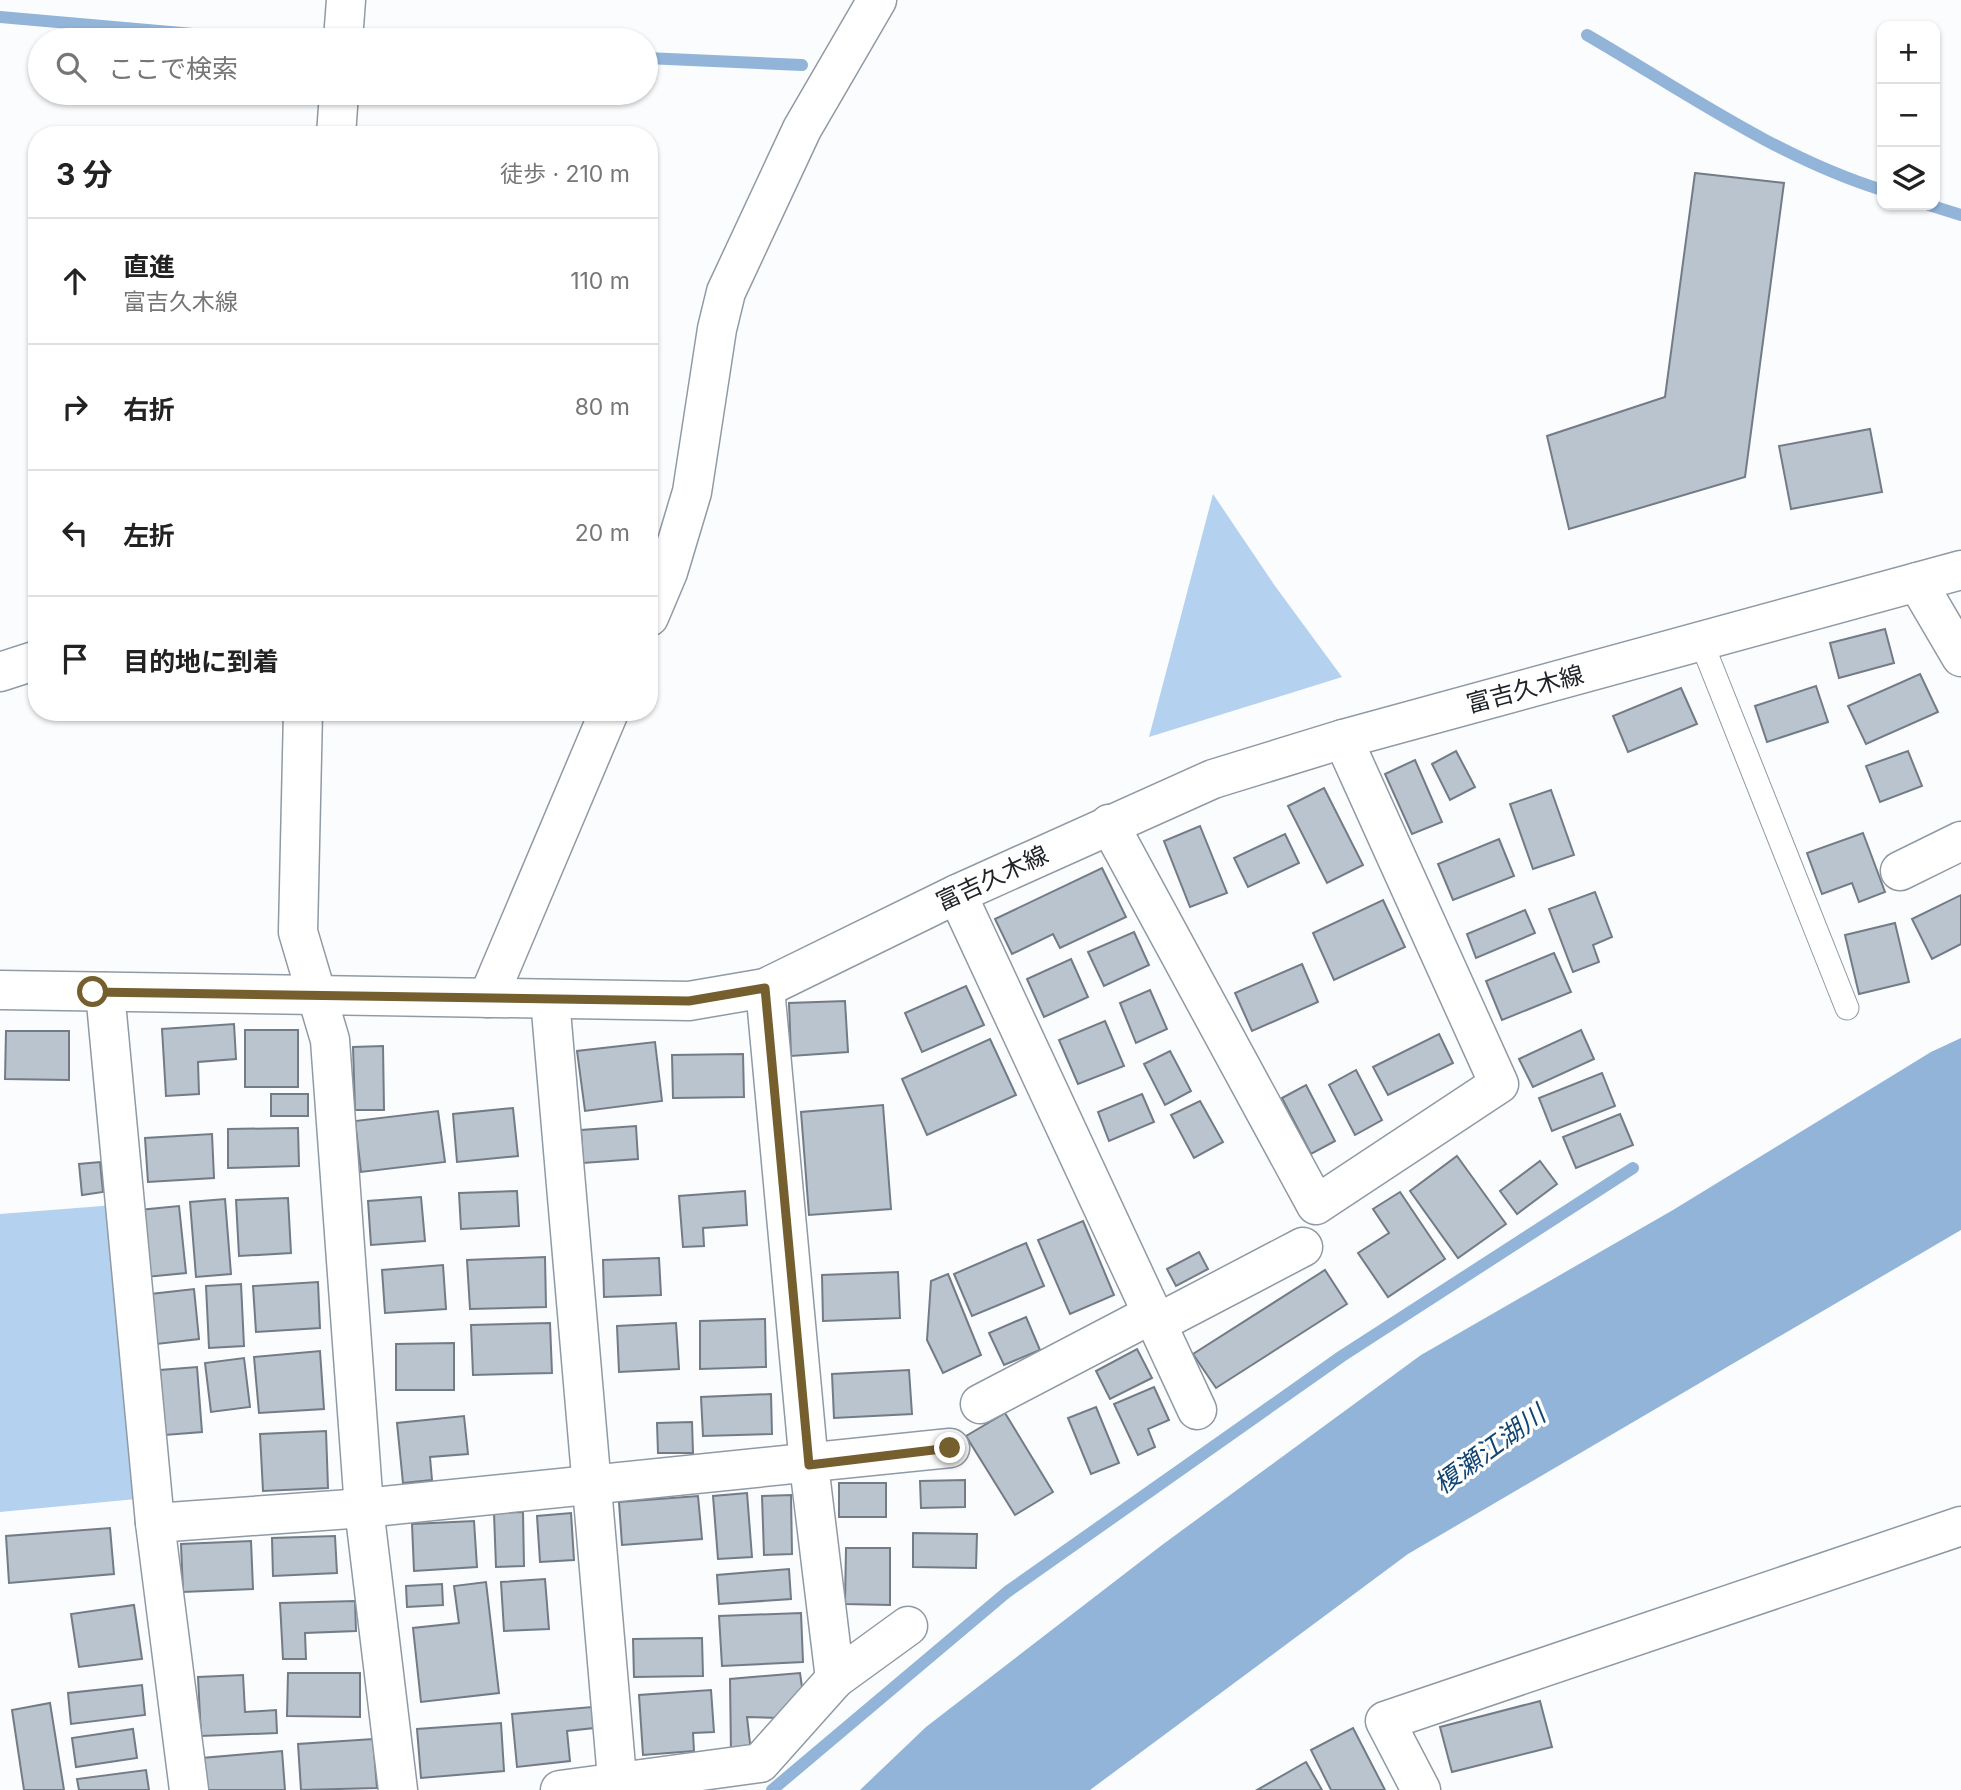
<!DOCTYPE html>
<html lang="ja">
<head>
<meta charset="utf-8">
<style>
  :root { --surface:#fff; --page:#f2f2f2; --text:#222; --muted:#767676; --line:#e0e0e0 }
  body { margin:0; font-family:Inter,"Noto Sans JP",sans-serif; background:var(--page); color:var(--text) }
  .controls { position:absolute; right:21px; top:21px; display:grid; overflow:hidden; border-radius:14px; box-shadow:0 2px 5px #0004 }
  .controls button { width:63px; height:63px; display:grid; place-items:center; padding:0; border:0; border-bottom:2px solid var(--line); background:var(--surface); color:var(--text); font:35px sans-serif }
  .stop { position:absolute; width:21px; height:21px; margin:-16px; border:5px solid #765f2f; border-radius:50%; background:#fff }
  .stop.end { background:#765f2f; border-color:#fff; box-shadow:0 2px 7px #0008 }
  .list { margin:0; padding:0; list-style:none }
  h2 { display:flex; justify-content:space-between; align-items:center; height:91px; margin:0; padding:0 28px; font-size:30px }
  h2 small { font-size:23px; font-weight:400; color:var(--muted) }
  .list li { display:grid; grid-template-columns:46px 1fr auto; gap:21px; align-items:center; box-sizing:border-box; height:126px; padding:0 28px; border-top:2px solid var(--line) }
  .list b { display:block; font-size:26px; white-space:nowrap }
  .list p { margin:0; font-size:23px; white-space:nowrap; color:var(--muted) }
  .list em { font-size:23px; font-style:normal; color:var(--muted) }
  .icon { flex:none; width:38px; height:38px; fill:none; stroke:currentColor; stroke-width:2; stroke-linecap:round; stroke-linejoin:round }
  .map { position:relative; flex:none; width:1961px; height:1790px; overflow:hidden }
  .search { position:absolute; background:var(--surface); box-shadow:0 2px 5px #0004; left:28px; top:28px; width:630px; height:77px; display:flex; align-items:center; gap:18px; box-sizing:border-box; padding:0 24px; border-radius:38px; color:var(--muted); font-size:26px }
  .panel { position:absolute; background:var(--surface); box-shadow:0 2px 5px #0004; left:28px; top:126px; width:630px; height:595px; border-radius:28px }
  .map>svg:first-child { display:block }
  .green { fill:#b4d1ef }
  .water { fill:#91b4d8 }
  .lines { fill:none; stroke-linecap:round; stroke-linejoin:round }
  .stream { stroke:#91b4d8; stroke-width:12 }
  .building { fill:#b9c4cf; stroke:#727b86; stroke-width:2 }
  .service-casing { stroke:#909aa4; stroke-width:25 }
  .minor-casing { stroke:#909aa4; stroke-width:41 }
  .secondary-casing { stroke:#909aa4; stroke-width:41 }
  .service { stroke:#fff; stroke-width:23 }
  .minor { stroke:#fff; stroke-width:38 }
  .secondary { stroke:#fff; stroke-width:38 }
  .route { stroke:#765f2f; stroke-width:9 }
  .labels { text-anchor:middle; dominant-baseline:central; stroke-width:7; stroke-linejoin:round; paint-order:stroke }
  .street-label { font-size:24px; fill:#202428; stroke:#fff }
  .water-label { font-size:26px; font-style:italic; fill:#114573; stroke:#fff }
</style>
</head>
<body>
<div class="map">
<svg width="1961" height="1790" viewBox="0 0 1961 1790">
  <rect width="100%" height="100%" fill="#fafcfe"/>
  <g class="green">
    <polygon points="1213,494 1275,586 1342,677 1149,737"/>
    <polygon points="115,1205 136,1499 0,1512 0,1214"/>
  </g>
  <polygon class="water" points="1961,1038 1961,1230 1408,1554 1090,1790 860,1790 926,1727 1162,1545 1421,1355 1673,1210 1931,1052"/>
  <g class="lines">
    <g class="stream">
      <polyline points="0,17 262,40"/>
      <path d="M1587,35C1682,90 1776,157 1882,190"/>
      <polyline points="646,58 802,65"/>
      <polyline points="1929,205 1961,215"/>
      <polyline points="772,1790 1007,1592 1342,1356 1633,1168"/>
    </g>
  </g>
  <g class="building">
    <polygon points="1695,173 1784,183 1745,477 1569,529 1547,436 1665,397"/>
    <polygon points="1870,429 1882,492 1791,509 1779,446"/>
    <polygon points="1885,629 1894,663 1839,678 1830,643"/>
    <polygon points="1920,674 1938,712 1866,744 1848,706"/>
    <polygon points="1816,686 1828,722 1767,742 1755,706"/>
    <polygon points="1681,688 1697,724 1628,752 1613,716"/>
    <polygon points="1456,751 1475,787 1450,800 1432,764"/>
    <polygon points="1908,751 1922,786 1880,802 1866,766"/>
    <polygon points="1415,760 1442,822 1412,834 1385,774"/>
    <polygon points="1324,788 1363,865 1327,883 1288,806"/>
    <polygon points="1551,790 1574,855 1533,869 1510,804"/>
    <polygon points="1200,826 1227,893 1190,907 1164,841"/>
    <polygon points="1863,833 1885,892 1859,902 1852,883 1822,894 1807,853"/>
    <polygon points="1285,834 1299,863 1248,887 1234,858"/>
    <polygon points="1499,839 1514,876 1453,900 1438,864"/>
    <polygon points="1102,868 1126,917 1060,948 1053,934 1012,954 995,919"/>
    <polygon points="1595,892 1612,937 1593,945 1599,962 1573,972 1549,909"/>
    <polygon points="1961,895 1961,944 1932,959 1912,919"/>
    <polygon points="1383,900 1405,947 1334,980 1313,933"/>
    <polygon points="1525,910 1535,933 1476,958 1467,934"/>
    <polygon points="1895,923 1909,982 1859,994 1845,935"/>
    <polygon points="1134,932 1149,965 1104,986 1088,952"/>
    <polygon points="1554,953 1571,992 1502,1020 1486,981"/>
    <polygon points="1071,959 1088,997 1044,1017 1027,979"/>
    <polygon points="1302,964 1318,1002 1252,1031 1235,993"/>
    <polygon points="966,986 984,1025 922,1052 905,1013"/>
    <polygon points="1150,990 1167,1029 1136,1043 1120,1003"/>
    <polygon points="845,1001 848,1052 791,1056 789,1003"/>
    <polygon points="1105,1021 1124,1066 1078,1084 1059,1040"/>
    <polygon points="234,1024 236,1059 198,1062 199,1094 166,1096 162,1029"/>
    <rect x="245" y="1030" width="53" height="57"/>
    <polygon points="1581,1030 1594,1059 1533,1087 1519,1059"/>
    <polygon points="6,1031 69,1031 69,1080 5,1079"/>
    <polygon points="1439,1034 1453,1063 1388,1095 1373,1067"/>
    <polygon points="990,1039 1016,1095 927,1135 902,1079"/>
    <polygon points="655,1042 662,1101 585,1111 577,1051"/>
    <polygon points="383,1046 384,1110 355,1110 353,1047"/>
    <polygon points="1170,1051 1191,1091 1165,1105 1144,1064"/>
    <polygon points="743,1054 744,1097 673,1098 672,1055"/>
    <polygon points="1356,1070 1382,1120 1355,1135 1329,1085"/>
    <polygon points="1602,1073 1615,1106 1552,1131 1539,1098"/>
    <polygon points="1306,1085 1335,1141 1311,1154 1282,1098"/>
    <rect x="271" y="1094" width="37" height="22"/>
    <polygon points="1142,1094 1154,1122 1109,1141 1098,1112"/>
    <polygon points="1200,1101 1223,1142 1194,1158 1171,1115"/>
    <polygon points="883,1105 891,1209 809,1215 801,1112"/>
    <polygon points="513,1108 518,1156 457,1162 453,1114"/>
    <polygon points="438,1111 445,1162 361,1172 355,1121"/>
    <polygon points="1620,1114 1633,1145 1576,1168 1563,1137"/>
    <polygon points="636,1126 638,1159 583,1163 581,1130"/>
    <polygon points="298,1128 299,1166 228,1168 228,1129"/>
    <polygon points="212,1134 214,1178 148,1182 145,1138"/>
    <polygon points="1457,1156 1506,1224 1458,1258 1410,1191"/>
    <polygon points="1540,1161 1557,1184 1517,1214 1500,1191"/>
    <polygon points="100,1162 103,1192 82,1195 79,1164"/>
    <polygon points="517,1191 519,1226 461,1229 459,1193"/>
    <polygon points="745,1191 747,1225 703,1228 704,1246 683,1247 679,1196"/>
    <polygon points="1400,1192 1445,1259 1388,1297 1358,1253 1389,1233 1373,1209"/>
    <polygon points="421,1197 425,1241 371,1245 368,1201"/>
    <polygon points="288,1198 291,1253 239,1256 236,1200"/>
    <polygon points="225,1199 231,1274 196,1277 190,1202"/>
    <polygon points="179,1206 186,1273 146,1277 139,1210"/>
    <polygon points="1083,1221 1114,1295 1070,1314 1038,1240"/>
    <polygon points="1026,1243 1044,1286 972,1316 954,1274"/>
    <polygon points="1199,1252 1208,1269 1176,1286 1167,1269"/>
    <polygon points="545,1257 546,1307 470,1309 467,1260"/>
    <polygon points="659,1258 661,1295 604,1297 603,1260"/>
    <polygon points="443,1265 446,1309 385,1313 382,1270"/>
    <polygon points="1325,1270 1347,1304 1216,1388 1193,1354"/>
    <polygon points="898,1272 900,1318 823,1321 822,1275"/>
    <polygon points="948,1274 981,1355 943,1373 927,1340 931,1281"/>
    <polygon points="318,1282 320,1328 256,1332 253,1286"/>
    <polygon points="241,1284 244,1346 209,1348 206,1286"/>
    <polygon points="194,1289 199,1339 157,1344 151,1294"/>
    <polygon points="1026,1317 1040,1350 1004,1365 989,1333"/>
    <polygon points="765,1319 766,1367 700,1369 700,1321"/>
    <polygon points="550,1323 552,1373 473,1375 471,1325"/>
    <polygon points="676,1323 679,1369 619,1372 617,1326"/>
    <polygon points="454,1343 454,1390 396,1390 396,1344"/>
    <polygon points="1137,1349 1152,1378 1110,1399 1096,1371"/>
    <polygon points="320,1351 324,1409 259,1413 254,1357"/>
    <polygon points="244,1358 250,1407 211,1412 205,1363"/>
    <polygon points="197,1367 202,1432 165,1435 160,1370"/>
    <polygon points="909,1370 912,1414 834,1418 832,1374"/>
    <polygon points="1154,1387 1169,1420 1148,1429 1155,1447 1138,1455 1114,1404"/>
    <polygon points="771,1394 772,1434 703,1436 701,1397"/>
    <polygon points="1096,1407 1119,1463 1091,1474 1068,1418"/>
    <polygon points="1005,1413 1053,1492 1015,1515 966,1436"/>
    <polygon points="464,1416 468,1454 430,1457 432,1480 403,1483 397,1423"/>
    <polygon points="692,1422 693,1453 658,1453 657,1423"/>
    <polygon points="326,1431 328,1488 263,1491 260,1434"/>
    <polygon points="965,1480 965,1507 921,1508 920,1481"/>
    <rect x="839" y="1483" width="47" height="34"/>
    <polygon points="747,1493 752,1557 718,1559 713,1496"/>
    <polygon points="791,1495 792,1554 764,1555 762,1496"/>
    <polygon points="698,1496 702,1539 622,1545 619,1502"/>
    <polygon points="523,1512 524,1566 496,1567 494,1513"/>
    <polygon points="571,1513 574,1560 540,1562 537,1516"/>
    <polygon points="474,1521 477,1567 414,1571 412,1524"/>
    <polygon points="110,1528 114,1574 9,1583 6,1536"/>
    <polygon points="913,1533 977,1534 976,1568 913,1567"/>
    <polygon points="335,1536 337,1573 273,1576 272,1538"/>
    <polygon points="251,1541 253,1589 183,1592 181,1544"/>
    <polygon points="846,1548 890,1548 890,1605 845,1604"/>
    <polygon points="789,1569 791,1599 719,1604 717,1575"/>
    <polygon points="545,1579 549,1629 504,1631 501,1582"/>
    <polygon points="486,1582 499,1693 421,1702 413,1628 459,1623 454,1586"/>
    <polygon points="442,1584 443,1605 407,1607 406,1586"/>
    <polygon points="355,1601 356,1631 305,1633 306,1659 283,1659 280,1603"/>
    <polygon points="134,1605 142,1659 79,1667 71,1614"/>
    <polygon points="801,1613 803,1662 722,1666 719,1616"/>
    <polygon points="702,1638 703,1676 634,1677 633,1639"/>
    <polygon points="288,1673 360,1673 360,1717 287,1716"/>
    <polygon points="800,1673 804,1701 783,1718 747,1717 751,1752 731,1754 730,1679"/>
    <polygon points="243,1675 245,1712 276,1710 277,1733 201,1736 198,1677"/>
    <polygon points="142,1685 145,1715 71,1724 68,1693"/>
    <polygon points="711,1690 714,1732 693,1733 694,1751 643,1755 639,1695"/>
    <polygon points="1540,1701 1552,1747 1452,1772 1440,1727"/>
    <polygon points="50,1703 64,1790 24,1790 12,1710"/>
    <polygon points="592,1707 594,1728 567,1731 570,1761 517,1767 512,1714"/>
    <polygon points="501,1723 504,1771 421,1778 417,1729"/>
    <polygon points="1353,1728 1385,1790 1331,1790 1311,1750"/>
    <polygon points="133,1729 137,1758 76,1767 72,1738"/>
    <polygon points="373,1739 377,1788 301,1790 298,1744"/>
    <polygon points="282,1751 285,1790 205,1790 202,1758"/>
    <polygon points="1306,1762 1322,1790 1257,1790"/>
    <polygon points="146,1770 149,1790 79,1790 77,1779"/>
  </g>
  <g class="lines">
    <defs>
      <polyline id="service" points="1701,641 1847,1008"/>
      <g id="minor">
        <polyline points="343,40 346,0"/>
        <polyline points="336,135 339,93"/>
        <polyline points="1917,582 1961,657"/>
        <polyline points="649,617 668,572 692,492 717,329 726,292 802,129 877,0"/>
        <polyline points="0,672 37,660"/>
        <polyline points="303,712 298,932 330,1040 364,1508 398,1790"/>
        <polyline points="1109,824 1316,1205 1499,1084 1343,739"/>
        <polyline points="1900,871 1961,841"/>
        <polyline points="957,894 1197,1410"/>
        <polyline points="105,992 155,1523 189,1790"/>
        <polyline points="488,998 609,712"/>
        <polyline points="550,999 618,1790"/>
        <polyline points="1156,1324 1303,1247"/>
        <polyline points="980,1404 1152,1314"/>
        <polyline points="155,1523 364,1508 950,1448"/>
        <polyline points="835,1679 908,1626"/>
        <polyline points="560,1790 760,1763 835,1679 809,1465 765,988"/>
        <polyline points="1421,1790 1385,1721 1961,1526"/>
      </g>
      <polyline id="secondary" points="0,990 689,1001 765,988 957,894 1213,779 1343,739 1961,570"/>
    </defs>
    <use href="#service" class="service-casing"/>
    <use href="#minor" class="minor-casing"/>
    <use href="#secondary" class="secondary-casing"/>
    <use href="#service" class="service"/>
    <use href="#minor" class="minor"/>
    <use href="#secondary" class="secondary"/>
  </g>
  <g class="lines">
    <polyline class="route" points="93,992 689,1001 765,988 809,1465 950,1448"/>
  </g>
  <g class="labels">
    <g class="street-label">
      <text transform="translate(1525 689) rotate(-15)">富吉久木線</text>
      <text transform="translate(992 878) rotate(-25)">富吉久木線</text>
    </g>
    <g class="water-label">
      <text transform="translate(1489 1449) rotate(-36)">榎瀬江湖川</text>
    </g>
  </g>
</svg>
<div class="controls">
<button>+</button>
<button>−</button>
<button><svg class="icon" aria-label="layers" viewBox="0 0 24 24"><path d="M12 4l9 5-9 5-9-5zM3 14l9 5 9-5"/></svg></button>
</div>
<div class="stop" style="left:93px;top:992px"></div>
<div class="stop end" style="left:950px;top:1448px"></div>
<div class="search"><svg class="icon" aria-label="search" viewBox="0 0 24 24"><circle cx="10" cy="10" r="6"/><path d="M15 15l6 6"/></svg>ここで検索</div>
<section class="panel">
<h2>3 分<small>徒歩 · 210 m</small></h2>
<ul class="list">
<li><svg class="icon" aria-label="ahead" viewBox="0 0 24 24"><path d="M12 20V5M6 11l6-6 6 6"/></svg><div><b>直進</b><p>富吉久木線</p></div><em>110 m</em></li>
<li><svg class="icon" aria-label="right" viewBox="0 0 24 24"><path d="M7 20v-9h11M14 6l5 5-5 5"/></svg><div><b>右折</b></div><em>80 m</em></li>
<li><svg class="icon" aria-label="left" viewBox="0 0 24 24"><path d="M17 20v-9H6M10 6l-5 5 5 5"/></svg><div><b>左折</b></div><em>20 m</em></li>
<li><svg class="icon" aria-label="arrive" viewBox="0 0 24 24"><path d="M6 21V4h12l-3 4 3 4H6"/></svg><div><b>目的地に到着</b></div></li>
</ul>
</section>
</div>
</body>
</html>
